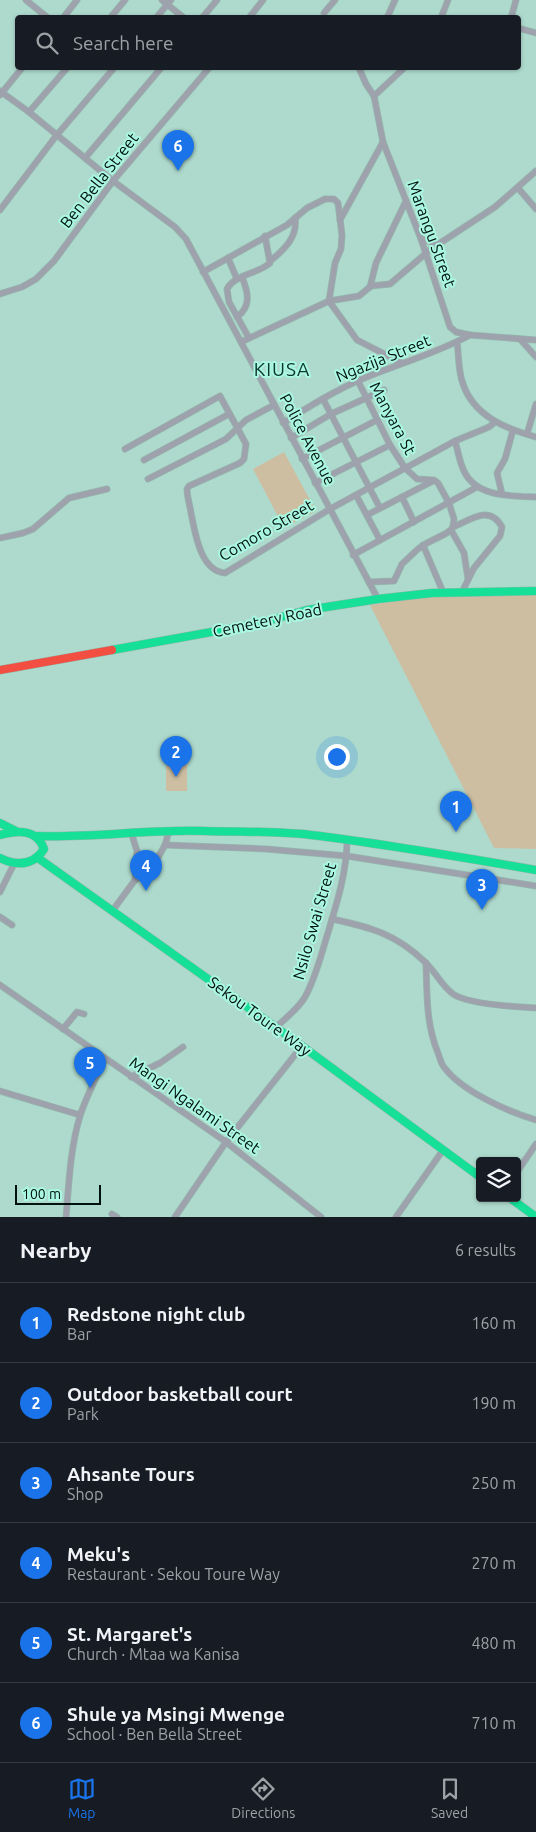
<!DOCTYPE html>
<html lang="en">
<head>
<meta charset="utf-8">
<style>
  :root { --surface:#171b24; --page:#20242c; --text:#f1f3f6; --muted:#9ea1a6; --line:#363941; --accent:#1a73e8 }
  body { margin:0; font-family:Ubuntu,sans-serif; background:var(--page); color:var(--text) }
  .controls { position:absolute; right:15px; bottom:15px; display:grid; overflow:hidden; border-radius:5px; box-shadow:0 1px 4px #0004 }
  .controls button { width:45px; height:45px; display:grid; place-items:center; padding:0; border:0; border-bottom:1px solid var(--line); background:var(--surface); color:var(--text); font:25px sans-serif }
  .scale { position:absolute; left:15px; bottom:12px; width:86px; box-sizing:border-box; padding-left:5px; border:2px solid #00120d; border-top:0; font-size:14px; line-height:18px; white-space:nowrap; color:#00120d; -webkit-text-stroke:4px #aaf8e1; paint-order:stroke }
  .you { position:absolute; left:336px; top:756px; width:18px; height:18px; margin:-12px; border:4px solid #fff; border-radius:50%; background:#1a73e8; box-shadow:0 0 0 8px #1a73e833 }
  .badge { display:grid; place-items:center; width:32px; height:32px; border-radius:50%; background:var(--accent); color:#fff; font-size:16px; font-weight:700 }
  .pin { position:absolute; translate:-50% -41px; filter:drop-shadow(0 1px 2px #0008) }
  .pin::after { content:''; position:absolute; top:26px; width:18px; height:15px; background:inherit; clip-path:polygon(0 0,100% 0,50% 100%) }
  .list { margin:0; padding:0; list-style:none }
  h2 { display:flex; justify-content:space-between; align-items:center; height:65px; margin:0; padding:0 20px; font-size:21px }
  h2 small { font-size:16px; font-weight:400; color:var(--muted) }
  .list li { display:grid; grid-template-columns:32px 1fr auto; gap:15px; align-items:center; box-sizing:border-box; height:80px; padding:0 20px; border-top:1px solid var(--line) }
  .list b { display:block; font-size:19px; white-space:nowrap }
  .list p { margin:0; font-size:16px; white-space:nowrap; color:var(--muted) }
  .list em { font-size:16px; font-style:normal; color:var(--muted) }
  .icon { flex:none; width:28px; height:28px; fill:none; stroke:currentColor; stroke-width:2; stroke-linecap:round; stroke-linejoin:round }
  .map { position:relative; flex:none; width:536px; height:1217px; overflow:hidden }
  .search { position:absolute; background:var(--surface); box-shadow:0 1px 4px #0004; left:15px; right:15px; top:15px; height:55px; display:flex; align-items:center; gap:12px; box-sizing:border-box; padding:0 18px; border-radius:5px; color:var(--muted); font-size:19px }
  .sheet { height:545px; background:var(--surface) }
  nav { display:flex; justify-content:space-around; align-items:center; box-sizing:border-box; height:70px; border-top:1px solid var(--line); background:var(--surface); font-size:14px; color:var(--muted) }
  nav a { display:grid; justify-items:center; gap:2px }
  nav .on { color:var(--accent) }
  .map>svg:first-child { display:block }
  .green { fill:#cdbea2 }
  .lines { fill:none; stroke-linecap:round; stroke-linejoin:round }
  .street-casing { stroke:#96b7ad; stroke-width:7 }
  .fast-casing { stroke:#96b7ad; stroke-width:9 }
  .jam-casing { stroke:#96b7ad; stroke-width:9 }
  .street { stroke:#9ea2ad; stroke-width:5.5 }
  .fast { stroke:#16e098; stroke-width:8 }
  .jam { stroke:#f24e42; stroke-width:8 }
  .labels { text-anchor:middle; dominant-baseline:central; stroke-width:4; stroke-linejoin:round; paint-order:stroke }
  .street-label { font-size:16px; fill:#00120d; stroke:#aaf8e1 }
  .quarter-label { font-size:19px; letter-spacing:1px; fill:#0a362b; stroke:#aaf8e1 }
</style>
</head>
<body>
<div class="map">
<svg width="536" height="1217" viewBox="0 0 536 1217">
  <rect width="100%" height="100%" fill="#aedacd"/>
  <g class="green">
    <polygon points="284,452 316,511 284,528 253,469"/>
    <polygon points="536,594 536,849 494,848 370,605 431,596"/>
    <rect x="166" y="764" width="21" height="27"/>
  </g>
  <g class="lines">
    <defs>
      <g id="street">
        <polyline points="26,0 48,18"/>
        <polyline points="162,0 184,18"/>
        <polyline points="324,13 335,0"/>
        <polyline points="63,18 77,0"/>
        <polyline points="110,18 125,0"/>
        <polyline points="156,18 171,0"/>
        <polyline points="202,18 217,0"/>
        <polyline points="249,18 263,0"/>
        <polyline points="387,18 395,0"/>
        <polyline points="441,18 448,0"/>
        <polyline points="511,18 516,0"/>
        <polyline points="518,28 536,33"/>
        <polyline points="359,68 366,84 374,96 383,142 421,239 450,327 456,332 470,335 536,340"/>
        <polyline points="0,91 29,112 113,181 175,227 186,239 378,599"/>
        <polyline points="0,95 22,68"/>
        <polyline points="374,96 404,68"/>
        <polyline points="29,112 67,68"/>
        <polyline points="85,158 161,68"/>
        <polyline points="518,188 536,209"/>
        <polyline points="0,210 56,136 114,68"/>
        <polyline points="340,220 383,142"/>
        <polyline points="421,239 438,244"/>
        <polyline points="228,258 237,279"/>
        <path d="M270,261C284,250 298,237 295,218"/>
        <polyline points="203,272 287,225 307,208 325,199 334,199 338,203 342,235 341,249 335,263 329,301 357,340 402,363"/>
        <polyline points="370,287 376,263 406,201"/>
        <polyline points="0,294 22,287 36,279 54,261 113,181 209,68"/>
        <path d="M237,317C252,306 248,292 242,277"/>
        <path d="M249,338L229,302L227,289C235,274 258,274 270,263L265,236"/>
        <polyline points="520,339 536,357"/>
        <polyline points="241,342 329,301 359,296 371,286 390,284 431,249 495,207 536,171"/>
        <path d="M457,342C459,356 458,371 463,384C474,416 506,429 536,437"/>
        <polyline points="358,381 390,445 405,468 417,479 434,480 438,483 449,503 454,519 453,527 451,530 445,534 427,543 418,549 402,564 394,581 369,582"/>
        <polyline points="323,399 380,508"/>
        <path d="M283,423C310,406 337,389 367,377C401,363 437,353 470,335"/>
        <polyline points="527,434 536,404"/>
        <polyline points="291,438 331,414 384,390"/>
        <path d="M455,441C458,450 459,461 464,471C476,497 510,496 536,497"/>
        <path d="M125,449L220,396L246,444L244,459L240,463L189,486L187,489C187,497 190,505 191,513C195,532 200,571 225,573L330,509L455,441L489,427L495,422"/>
        <polyline points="302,459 377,420"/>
        <polyline points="144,460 229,414"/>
        <polyline points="148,479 226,439 246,420 274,405"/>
        <polyline points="315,483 390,445"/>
        <polyline points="502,494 497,473 505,459 513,430"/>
        <polyline points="356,495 380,540"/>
        <polyline points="402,497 414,522"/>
        <polyline points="367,515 433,481"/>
        <path d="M453,527C471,520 489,504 502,527L500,536L474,568L462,592"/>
        <polyline points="451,530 464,553 468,579"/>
        <polyline points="0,538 23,533 33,529 69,498 107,489"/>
        <polyline points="423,545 443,592"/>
        <polyline points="353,555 477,487"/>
        <polyline points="165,845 266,849 347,856 536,886"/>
        <polyline points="135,880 151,870 165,845 169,831"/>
        <polyline points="0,892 14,864"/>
        <polyline points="113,910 135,880 137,851 131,832"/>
        <polyline points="0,917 12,925"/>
        <path d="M332,919C370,927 396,934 425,962C435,971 441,985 453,994C467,1004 517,1007 536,1008"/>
        <path d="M426,963C427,994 426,1024 438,1053C440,1058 441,1064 444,1067C461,1091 509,1112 536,1120"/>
        <polyline points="0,985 226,1142 321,1217"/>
        <path d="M276,1027C286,1018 298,1009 305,997C314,981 319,963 324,946C334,912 347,875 347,840"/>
        <polyline points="63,1029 77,1012 84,1014"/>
        <polyline points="131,1077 160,1063 183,1047"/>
        <polyline points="0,1091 80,1115"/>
        <polyline points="517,1172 536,1144"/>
        <polyline points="112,1214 117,1217"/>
        <path d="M66,1217C69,1184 70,1149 80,1116C86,1097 96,1078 105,1059"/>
        <polyline points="175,1217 226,1142 302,1046"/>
        <polyline points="396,1217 443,1150"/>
      </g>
      <g id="fast">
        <polyline points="112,650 256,624 307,610 378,599 432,593 536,591"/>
        <polyline points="0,823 16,831"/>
        <path d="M0,835C18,830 37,829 44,849C33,866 17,866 0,858"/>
        <path d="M38,836C94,838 149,829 205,831C240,832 276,831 311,835C386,844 461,857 536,870"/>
        <polyline points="38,858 302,1046 480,1177"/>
        <polyline points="510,1198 536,1217"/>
      </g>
      <polyline id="jam" points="0,670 112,650"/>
    </defs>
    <use href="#street" class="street-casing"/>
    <use href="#fast" class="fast-casing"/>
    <use href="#jam" class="jam-casing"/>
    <use href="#street" class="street"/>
    <use href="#fast" class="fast"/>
    <use href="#jam" class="jam"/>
  </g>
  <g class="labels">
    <g class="street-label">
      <text transform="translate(99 180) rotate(-52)">Ben Bella Street</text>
      <text transform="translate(432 234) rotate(70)">Marangu Street</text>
      <text transform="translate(383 358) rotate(-22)">Ngazija Street</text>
      <text transform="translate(393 418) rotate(62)">Manyara St</text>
      <text transform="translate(308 439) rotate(62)">Police Avenue</text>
      <text transform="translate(266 530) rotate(-30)">Comoro Street</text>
      <text transform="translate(267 620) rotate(-12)">Cemetery Road</text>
      <text transform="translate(314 921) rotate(-74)">Nsilo Swai Street</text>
      <text transform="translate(260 1016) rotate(36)">Sekou Toure Way</text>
      <text transform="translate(195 1105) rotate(35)">Mangi Ngalami Street</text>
    </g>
    <g class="quarter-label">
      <text x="282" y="369">KIUSA</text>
    </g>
  </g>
</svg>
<div class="controls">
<button><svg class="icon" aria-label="layers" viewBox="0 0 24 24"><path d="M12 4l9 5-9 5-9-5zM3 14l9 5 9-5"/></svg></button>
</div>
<div class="scale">100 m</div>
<div class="you"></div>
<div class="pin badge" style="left:456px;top:832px">1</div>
<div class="pin badge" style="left:176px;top:777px">2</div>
<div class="pin badge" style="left:482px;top:910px">3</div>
<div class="pin badge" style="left:146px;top:891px">4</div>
<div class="pin badge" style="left:90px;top:1088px">5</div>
<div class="pin badge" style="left:178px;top:171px">6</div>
<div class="search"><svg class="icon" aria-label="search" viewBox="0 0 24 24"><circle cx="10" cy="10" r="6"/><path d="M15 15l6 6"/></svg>Search here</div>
</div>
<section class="sheet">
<h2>Nearby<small>6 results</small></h2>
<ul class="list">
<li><span class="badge">1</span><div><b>Redstone night club</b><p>Bar</p></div><em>160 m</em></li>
<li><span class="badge">2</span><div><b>Outdoor basketball court</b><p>Park</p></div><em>190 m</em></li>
<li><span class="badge">3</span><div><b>Ahsante Tours</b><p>Shop</p></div><em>250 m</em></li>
<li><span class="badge">4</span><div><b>Meku's</b><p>Restaurant · Sekou Toure Way</p></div><em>270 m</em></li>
<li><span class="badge">5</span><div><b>St. Margaret's</b><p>Church · Mtaa wa Kanisa</p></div><em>480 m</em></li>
<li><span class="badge">6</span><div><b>Shule ya Msingi Mwenge</b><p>School · Ben Bella Street</p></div><em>710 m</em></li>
</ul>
</section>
<nav>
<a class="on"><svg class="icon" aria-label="map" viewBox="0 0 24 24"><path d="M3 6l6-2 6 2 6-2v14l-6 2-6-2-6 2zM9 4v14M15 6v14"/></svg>Map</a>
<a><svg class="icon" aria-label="directions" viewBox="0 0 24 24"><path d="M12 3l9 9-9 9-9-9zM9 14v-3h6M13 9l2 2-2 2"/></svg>Directions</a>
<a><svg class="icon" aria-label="saved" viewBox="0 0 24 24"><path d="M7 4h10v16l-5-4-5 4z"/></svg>Saved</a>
</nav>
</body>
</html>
